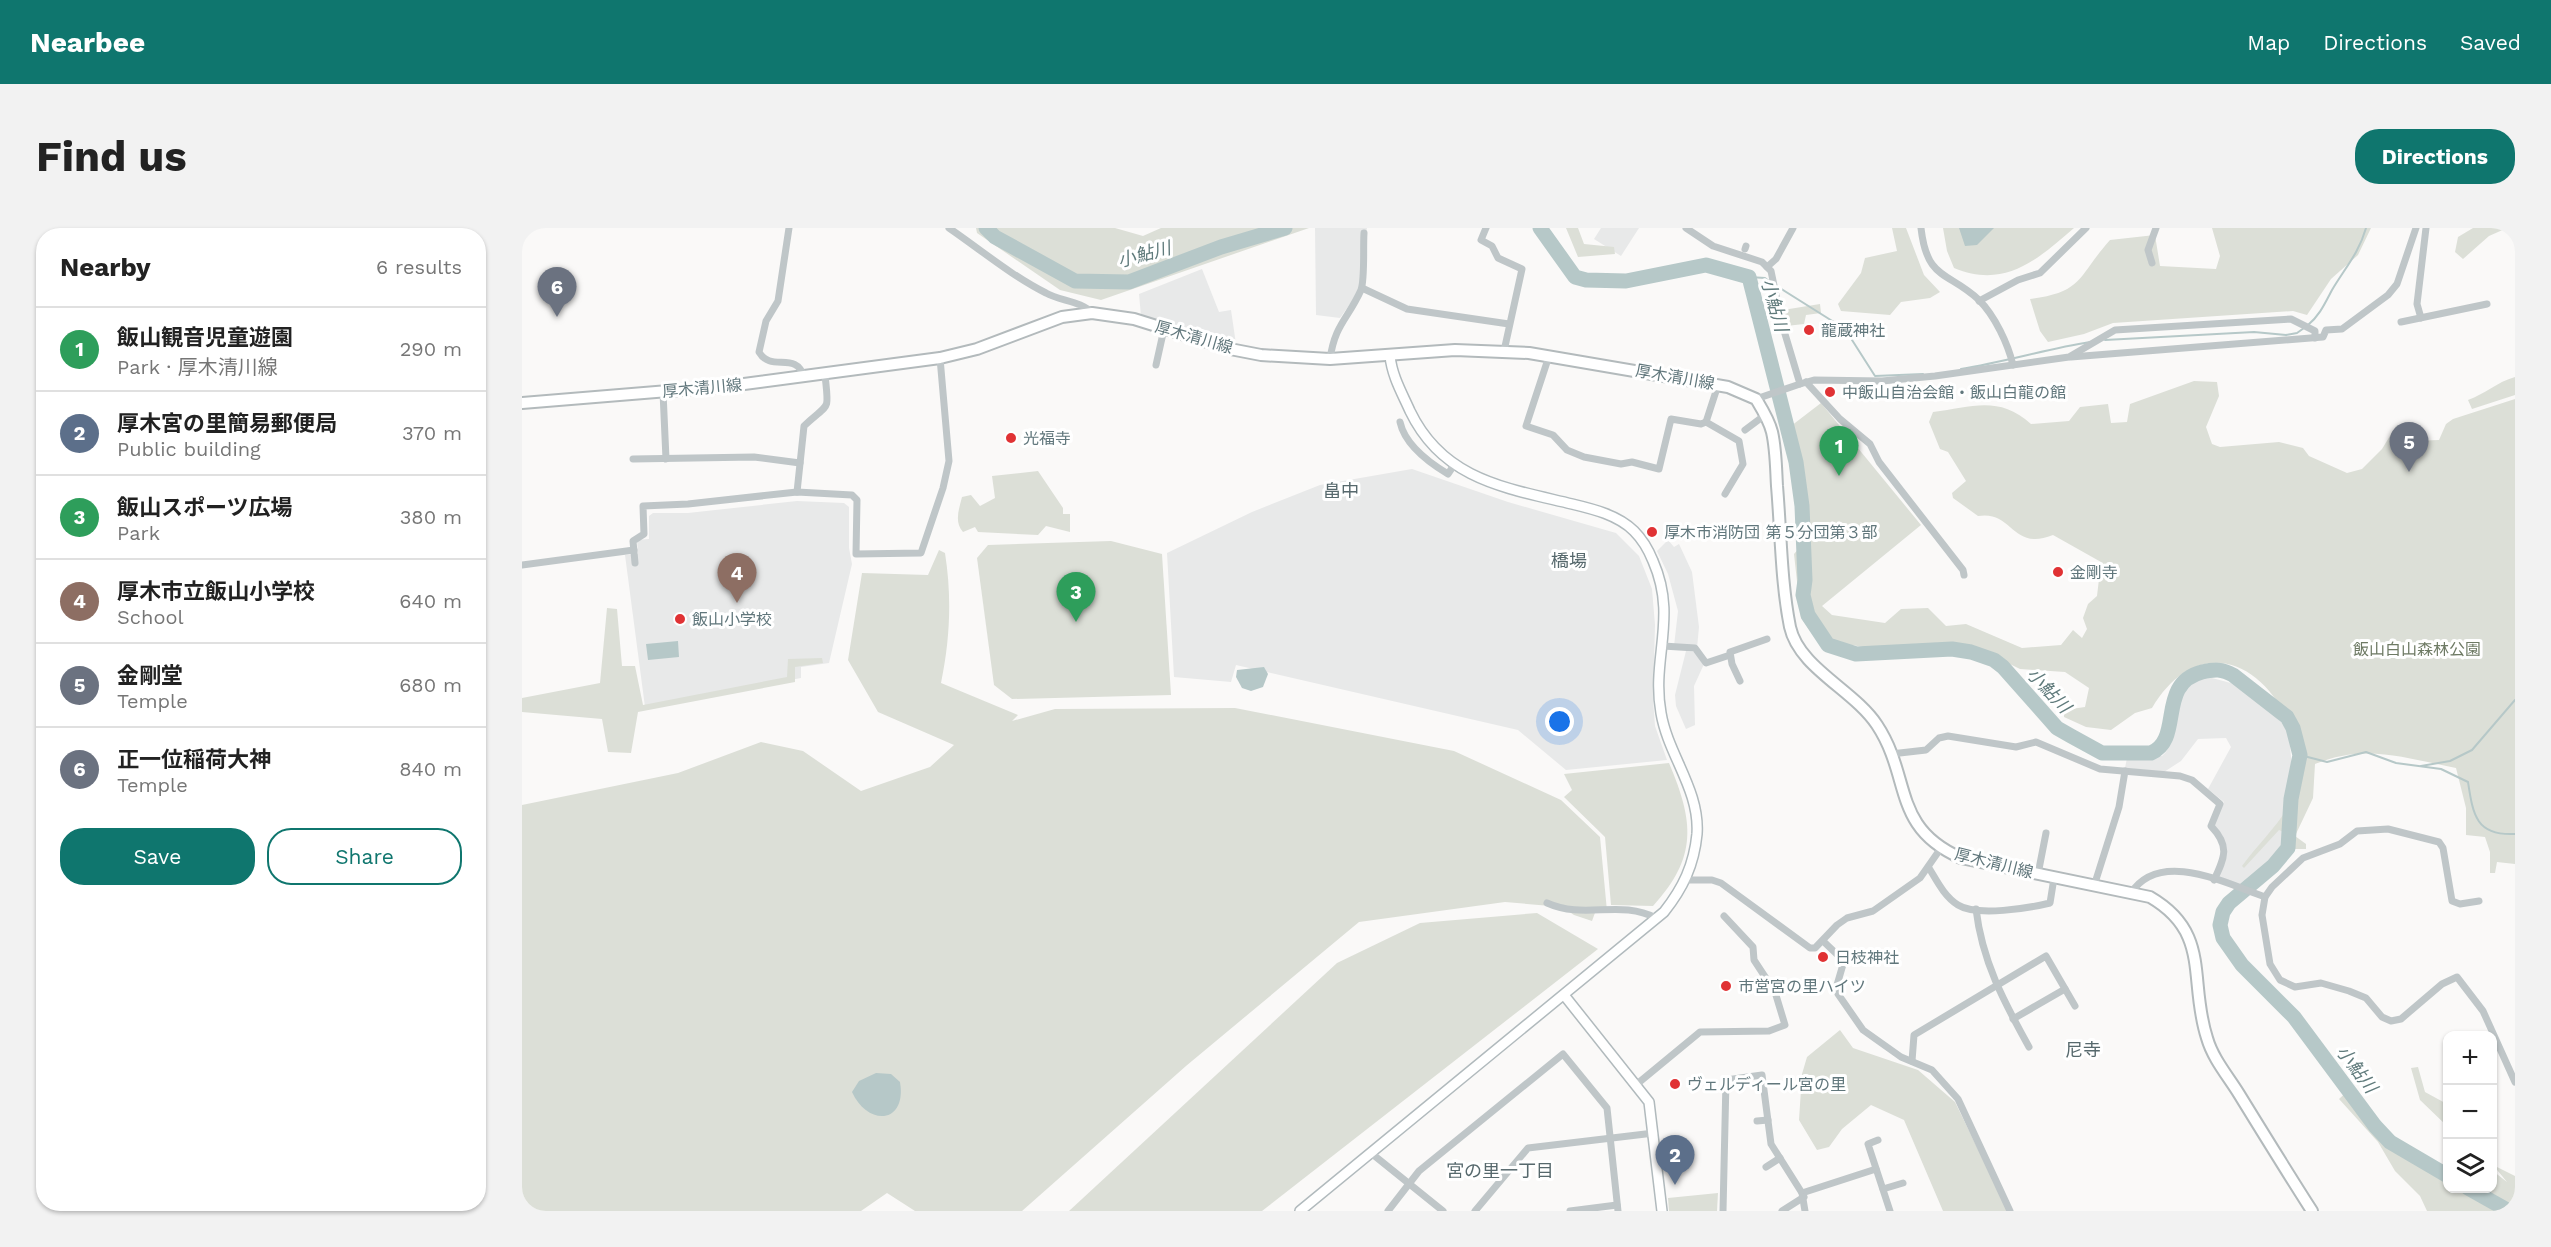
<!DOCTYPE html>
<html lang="en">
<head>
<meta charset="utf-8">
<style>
  :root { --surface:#fff; --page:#f2f2f2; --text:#222; --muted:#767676; --line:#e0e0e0; --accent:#0f766e }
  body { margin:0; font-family:"Work Sans","Noto Sans JP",sans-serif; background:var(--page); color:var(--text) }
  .controls { position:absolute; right:18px; bottom:18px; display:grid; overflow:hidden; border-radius:12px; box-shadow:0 2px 4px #0004 }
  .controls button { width:54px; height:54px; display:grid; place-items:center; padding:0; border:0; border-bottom:2px solid var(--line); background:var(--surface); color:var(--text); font:30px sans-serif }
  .you { position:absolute; left:1038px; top:494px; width:21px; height:21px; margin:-15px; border:4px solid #fff; border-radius:50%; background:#1a73e8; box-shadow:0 0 0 9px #1a73e833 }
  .badge { display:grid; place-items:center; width:39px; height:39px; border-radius:50%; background:var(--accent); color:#fff; font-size:20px; font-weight:700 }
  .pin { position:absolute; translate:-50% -50px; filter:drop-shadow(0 2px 3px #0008) }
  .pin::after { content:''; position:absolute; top:32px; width:21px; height:18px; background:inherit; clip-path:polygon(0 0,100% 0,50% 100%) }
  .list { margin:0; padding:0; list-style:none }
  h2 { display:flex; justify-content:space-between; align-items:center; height:78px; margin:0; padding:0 24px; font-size:26px }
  h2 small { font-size:20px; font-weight:400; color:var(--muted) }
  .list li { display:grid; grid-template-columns:39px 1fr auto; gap:18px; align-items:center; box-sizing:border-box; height:84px; padding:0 24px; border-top:2px solid var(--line) }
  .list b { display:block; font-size:22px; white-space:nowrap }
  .list p { margin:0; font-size:20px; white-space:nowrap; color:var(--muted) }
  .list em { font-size:20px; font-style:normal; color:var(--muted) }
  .actions { display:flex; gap:12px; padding:18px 24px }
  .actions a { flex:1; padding:14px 0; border:2px solid var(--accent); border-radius:24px; text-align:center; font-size:21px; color:var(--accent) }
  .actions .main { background:var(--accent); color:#fff }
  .icon { flex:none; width:33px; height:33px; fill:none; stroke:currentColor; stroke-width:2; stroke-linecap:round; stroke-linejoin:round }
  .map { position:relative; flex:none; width:1993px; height:983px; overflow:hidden; border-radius:24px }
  header { display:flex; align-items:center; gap:36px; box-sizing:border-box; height:84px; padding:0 30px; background:var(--accent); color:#fff }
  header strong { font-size:28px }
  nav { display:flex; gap:33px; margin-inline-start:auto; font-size:21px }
  .intro { display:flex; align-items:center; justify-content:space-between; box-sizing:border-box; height:144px; padding:0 36px }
  h1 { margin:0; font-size:42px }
  .button { padding:15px 27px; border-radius:24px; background:var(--accent); color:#fff; font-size:21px; font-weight:700 }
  main { display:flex; gap:36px; padding:0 36px }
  aside { flex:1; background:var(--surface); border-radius:24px; box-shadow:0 2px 4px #0004 }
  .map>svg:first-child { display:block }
  .built { fill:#e8e9e9 }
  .green { fill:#dcdfd7 }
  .water { fill:#b6c8c8 }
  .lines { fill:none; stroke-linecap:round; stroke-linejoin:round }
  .stream { stroke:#b6c8c8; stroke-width:2 }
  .river { stroke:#b6c8c8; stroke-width:15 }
  .secondary-casing { stroke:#b1babd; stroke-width:12 }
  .primary-casing { stroke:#b3babc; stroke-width:14 }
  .street { stroke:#bfc6c8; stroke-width:7 }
  .secondary { stroke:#fff; stroke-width:9 }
  .primary { stroke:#fff; stroke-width:10 }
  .poi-dot { fill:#e03234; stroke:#fff; stroke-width:2 }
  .labels { text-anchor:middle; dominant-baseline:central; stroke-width:6; stroke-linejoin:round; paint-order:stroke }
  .poi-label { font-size:16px; fill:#61777c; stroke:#fff; text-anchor:start }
  .street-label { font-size:16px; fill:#61777c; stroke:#fff }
  .park-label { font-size:16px; fill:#6e7a64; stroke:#fff }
  .water-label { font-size:18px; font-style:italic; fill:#607b7c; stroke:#fff }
  .neighbourhood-label { font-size:18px; fill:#57696d; stroke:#fff }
</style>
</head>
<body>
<header>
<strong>Nearbee</strong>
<nav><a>Map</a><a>Directions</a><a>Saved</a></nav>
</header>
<div class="intro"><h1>Find us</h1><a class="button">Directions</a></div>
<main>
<aside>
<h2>Nearby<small>6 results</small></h2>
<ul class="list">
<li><span class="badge" style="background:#2e9e5b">1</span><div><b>飯山観音児童遊園</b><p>Park · 厚木清川線</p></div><em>290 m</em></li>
<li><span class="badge" style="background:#5c6f8a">2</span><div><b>厚木宮の里簡易郵便局</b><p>Public building</p></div><em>370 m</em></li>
<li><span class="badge" style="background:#2e9e5b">3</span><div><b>飯山スポーツ広場</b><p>Park</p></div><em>380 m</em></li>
<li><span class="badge" style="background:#8d6e63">4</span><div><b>厚木市立飯山小学校</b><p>School</p></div><em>640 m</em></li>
<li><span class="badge" style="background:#6b7280">5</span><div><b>金剛堂</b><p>Temple</p></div><em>680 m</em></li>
<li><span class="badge" style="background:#6b7280">6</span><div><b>正一位稲荷大神</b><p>Temple</p></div><em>840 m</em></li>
</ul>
<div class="actions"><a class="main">Save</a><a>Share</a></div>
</aside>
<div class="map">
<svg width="1993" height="983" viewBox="0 0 1993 983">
  <rect width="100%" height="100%" fill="#faf9f8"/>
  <g class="built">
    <polygon points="793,0 845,0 837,63 818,90 794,87"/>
    <polygon points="1079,0 1117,0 1099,28 1072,11"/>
    <polygon points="680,41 697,84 709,82 714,116 619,88 617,66"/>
    <polygon points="890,241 986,274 1094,305 1117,328 1130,361 1133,397 1131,471 1133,498 1145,532 1044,542 996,502 714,437 709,454 652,449 645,325 730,284 798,257"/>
    <polygon points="275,273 322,275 327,279 327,320 330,336 307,435 279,439 279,450 123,479 103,327 116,326 115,312 127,311 127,288 131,285 166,285"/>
    <polygon points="1146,312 1152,319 1157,316 1170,344 1177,399 1175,420 1152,418 1156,383 1146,346 1135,323"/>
    <polygon points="1164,423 1175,424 1182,436 1172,458 1173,497 1164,501 1154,478 1153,467"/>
    <polygon points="1690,450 1720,458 1730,465 1760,495 1767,507 1770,540 1761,600 1761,620 1746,639 1726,656 1718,658 1699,651 1697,648 1705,623 1700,607 1692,599 1691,595 1702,574 1686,561 1709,519 1704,510 1676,511 1659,533 1642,544 1603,540 1605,530 1640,528 1644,524 1662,460 1672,451"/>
  </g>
  <g class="green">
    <polygon points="454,0 593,0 621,8 639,0 787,0 579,72 538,62 455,5"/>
    <polygon points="1044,0 1056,0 1062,16 1092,19 1093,26 1056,29"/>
    <polygon points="1370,0 1384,0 1402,47 1418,64 1408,70 1379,74 1368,87 1319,83 1316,76 1339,45 1343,30 1375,23"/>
    <path d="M1421,0H1552C1515,32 1483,61 1432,40L1425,23Z"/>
    <path d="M1690,0H1849L1836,27L1809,51L1785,87L1771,83L1591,95L1562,106L1526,114L1518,103L1508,71C1562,64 1555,49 1588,12L1633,7L1638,38L1694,41L1698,28Z"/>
    <polygon points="1951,0 1985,0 1967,8 1941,31 1933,24 1936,9"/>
    <polygon points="1298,76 1299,85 1284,87 1282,96 1264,98 1261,82"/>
    <path d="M1993,149V167L1950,181L1946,172C1963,166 1975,154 1993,149Z"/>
    <path d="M1672,153L1695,154L1697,168L1684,199L1690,216L1698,219L1757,214L1781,220L1787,228L1825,245L1840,241L1860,221L1874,198L1883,196L1887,213L1917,212L1924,196L1931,191L1993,171V636L1975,634L1973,645H1968V624L1963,609L1944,607V580L1934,540C1883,530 1843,515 1793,536L1791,570L1773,608L1784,616V621H1771L1766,606L1757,602L1722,640L1720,638C1735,617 1758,596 1770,572C1773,566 1772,553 1772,545C1773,532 1774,513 1769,500C1740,429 1674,407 1630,480L1613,485L1589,502L1564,499L1542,489V482L1563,479L1567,460L1543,444L1498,441L1455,420L1371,424L1294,411L1279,390L1272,326L1285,311L1269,198L1299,175L1399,297L1300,378L1310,387L1363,395L1379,381L1406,380L1424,398L1444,396L1500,420L1539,417L1551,402L1560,410L1565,401L1561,390L1566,376L1575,368L1579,334L1531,307C1490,324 1491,282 1456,288L1431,270L1430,265L1444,253L1426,224L1418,221L1407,194L1411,184C1450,179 1477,167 1509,196L1547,193L1558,179L1586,176L1589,195L1605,194L1608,176Z"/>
    <path d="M516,243L541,280V286H548V304L524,298L516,307L456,304L453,299L441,304C432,294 437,281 440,269L449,267L458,278L473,270L470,248Z"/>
    <polygon points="589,313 640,326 649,467 490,471 472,457 455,330 466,317"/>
    <path d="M417,322L423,325C430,369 428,412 419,455L496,487L490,493L533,481L713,480L932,523L1039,572L1078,609L1085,683L1074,682L1070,693L1052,687L1040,679L983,674L837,694L664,838L500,983H393L365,965L339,983H0V577L156,545L239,514L281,523L339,563L408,539L432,517L356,484L326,432L340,345L406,347Z"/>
    <polygon points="85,380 95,381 100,438 113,438 121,477 265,449 266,431 300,430 301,435 273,439 273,454 116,484 109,525 86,524 80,491 0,484 0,470 78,455"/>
    <path d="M1147,535C1172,594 1176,629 1131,678L1089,677L1083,609L1042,569L1050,562L1042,546Z"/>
    <polygon points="1015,685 1076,721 740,983 547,983 815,735 898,695"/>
    <polygon points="1318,802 1331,820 1396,842 1433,874 1486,983 1421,983 1382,892 1349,877 1320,901 1307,919 1295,922 1277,892 1280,846 1285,829"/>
    <polygon points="1896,839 1903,864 1925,876 1925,898 1898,872 1889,840"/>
    <polygon points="1830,859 1849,881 1851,894 1925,953 1926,960 1970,960 1971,943 1985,954 1971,937 1993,948 1993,983 1905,983 1898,968 1873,943 1856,914 1817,871"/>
    <polygon points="1196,965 1195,983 1147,983 1146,970"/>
  </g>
  <g class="water">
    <polygon points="1437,0 1472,0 1455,17 1443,18"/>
    <polygon points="156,413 157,429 126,432 124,416"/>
    <polygon points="742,439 746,446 741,459 729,463 720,460 714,449 715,442"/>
    <path d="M354,845L369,846L378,854C385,896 346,899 330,864L337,853Z"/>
  </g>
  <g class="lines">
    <g class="stream">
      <polyline points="1227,49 1243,50 1248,54"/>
      <polyline points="1253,57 1323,101 1353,148 1401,146"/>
      <path d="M1786,97C1798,87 1803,75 1810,62C1823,40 1837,25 1844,0"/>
      <polyline points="1583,112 1732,104 1764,107 1775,105 1782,100"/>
      <path d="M1439,141C1483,134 1524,121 1568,114"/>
      <path d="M1778,527L1805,534L1844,524L1874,535L1919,541L1946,554C1951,587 1954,608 1993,606"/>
      <polyline points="1899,538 1928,533 1950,522 1993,472"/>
    </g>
    <g class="river">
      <polyline points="464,0 473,9 553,53 607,54 699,19 763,0"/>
      <path d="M1018,0L1053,49L1064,52L1104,53L1184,37L1227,49L1274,234L1280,278L1283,352L1281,367L1286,387L1306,417L1334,426L1430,421L1449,424L1472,432L1481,439L1535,500L1549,508L1580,525H1629C1662,511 1634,456 1680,444C1693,441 1700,441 1711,447L1765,489L1771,500L1778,527L1769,571L1766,620L1751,638L1707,675L1701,684L1698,697L1701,710L1720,737L1772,789L1853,898L1868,914L1926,948"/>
      <polyline points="1946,960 1987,983"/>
    </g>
    <defs>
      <g id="secondary">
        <polyline points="1042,767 1127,874 1140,983"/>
        <path d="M778,983L1142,684C1161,660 1172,637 1175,606C1178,562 1146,527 1139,485C1129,430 1156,390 1131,333C1127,323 1120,311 1112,303C1096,287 1071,281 1050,276C984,260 921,252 888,183C880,165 870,148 868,128"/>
      </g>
      <path id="primary" d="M0,175L207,158L418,130L455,121L540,89L570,85L612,91L708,121L739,127L808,131L933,122L1007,125L1206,159L1234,171C1240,181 1247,192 1250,204C1254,221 1254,241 1255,258C1259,305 1259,354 1268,399C1277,440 1332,462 1355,497C1390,550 1369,599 1439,630L1628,669C1690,705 1666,752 1685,810C1691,831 1706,848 1717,866C1741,905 1765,944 1790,983"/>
    </defs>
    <use href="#secondary" class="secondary-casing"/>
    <use href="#primary" class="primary-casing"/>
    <g class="street">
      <path d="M267,0L256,73L244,93L237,124C249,145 274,122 282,149"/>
      <path d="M427,0C459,22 490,48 524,65C538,73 560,73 570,85"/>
      <polyline points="964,0 959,12 970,18 976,30 1000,41 982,123"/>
      <polyline points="1164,0 1191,18 1240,34 1249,43 1260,96 1278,156 1234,171"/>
      <path d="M1399,0C1405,53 1426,43 1457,72C1473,88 1486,116 1491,137"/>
      <polyline points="1223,21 1224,18"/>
      <polyline points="1630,35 1626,22 1634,0"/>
      <polyline points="1245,39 1254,31 1271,0"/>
      <polyline points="840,60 885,81 987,96"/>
      <polyline points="1457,73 1496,52 1518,45 1564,0"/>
      <polyline points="1899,90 1895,76 1904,0"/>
      <polyline points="1879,94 1965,76"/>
      <polyline points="1027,128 1004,198 1031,207 1045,222 1062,229 1099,236 1110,234 1137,241 1149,191 1179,196 1184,194"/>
      <polyline points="1549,129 1801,109 1804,102 1820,101 1866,67 1875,56 1894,0"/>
      <path d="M808,131C813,96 826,91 839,62C843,51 841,19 842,5"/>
      <polyline points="634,137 642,101"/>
      <polyline points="1284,154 1318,191 1348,216 1357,234 1441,342 1442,347"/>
      <polyline points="1278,156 1292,152 1360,153 1413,148 1547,129 1593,102 1769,91 1793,103 1793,110"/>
      <polyline points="1196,157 1184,194 1217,213 1221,236 1203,266"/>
      <polyline points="141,164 144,231"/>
      <path d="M878,194C883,217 906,234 926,246L932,237"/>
      <polyline points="1223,202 1243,187"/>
      <polyline points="111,231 232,229 278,235"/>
      <path d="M275,264L282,198C308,173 307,186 303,147"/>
      <polyline points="113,335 111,313 122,306 121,278 166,276 275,264 330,267 335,272 334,326 399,325 421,260 427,233 418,130"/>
      <polyline points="0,337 112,322"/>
      <polyline points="1141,418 1173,420 1184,435 1208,427"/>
      <polyline points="1218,453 1210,436 1208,424 1245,411"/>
      <path d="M1369,526L1404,522L1417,510L1426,508L1494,519L1514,514L1578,541L1658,548L1670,552L1698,576L1689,598C1708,618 1703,629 1692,652"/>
      <path d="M1407,640C1415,653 1422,668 1436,677C1455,689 1507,680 1528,675L1532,650"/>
      <polyline points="1516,646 1524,605"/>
      <polyline points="1164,652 1190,652 1199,655 1288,720 1293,720 1315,697 1325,690 1351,683 1398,650 1419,620"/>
      <polyline points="1572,658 1597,579 1603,543"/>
      <path d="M1609,665C1638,621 1703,655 1743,669"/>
      <polyline points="1957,673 1938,676 1930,673 1921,620 1917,614 1866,601 1835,603 1818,616 1781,630 1750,659 1743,669 1740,687 1748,736 1758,752 1773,759 1799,755 1827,763 1844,770 1860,789 1869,793 1879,791 1920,756 1935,749 1961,783 1993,854"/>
      <path d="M1025,675C1063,692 1098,671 1134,690"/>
      <path d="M1454,681C1460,733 1482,774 1507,819"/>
      <polyline points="1301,713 1322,733 1315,757 1316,766 1341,802 1379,829 1410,842 1436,871 1488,983"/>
      <polyline points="1491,791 1543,761"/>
      <polyline points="1390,833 1392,807 1524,728 1553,778"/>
      <polyline points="1115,856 1178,804 1247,803 1263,797 1253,764 1232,732 1231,719 1202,688"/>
      <polyline points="1235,893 1246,892"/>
      <polyline points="1356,912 1346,916 1368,983"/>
      <polyline points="849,925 921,983"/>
      <polyline points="1244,939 1258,930"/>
      <polyline points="1361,961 1381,955"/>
      <polyline points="1280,965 1354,941"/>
      <polyline points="866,983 897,943 1041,826 1085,880 1096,983"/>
      <polyline points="953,983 1006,920 1132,905"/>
      <polyline points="1048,983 1095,977"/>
      <polyline points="1201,983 1204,852 1240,847 1249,916 1280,965 1283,983"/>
      <polyline points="1260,983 1282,969"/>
    </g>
    <use href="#secondary" class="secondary"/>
    <use href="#primary" class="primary"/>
  </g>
  <g class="poi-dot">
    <circle cx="1287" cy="102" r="6"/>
    <circle cx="1308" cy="164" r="6"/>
    <circle cx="489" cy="210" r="6"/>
    <circle cx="1130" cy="304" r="6"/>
    <circle cx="1536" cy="344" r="6"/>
    <circle cx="158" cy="391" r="6"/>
    <circle cx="1301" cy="729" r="6"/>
    <circle cx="1204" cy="758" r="6"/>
    <circle cx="1153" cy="856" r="6"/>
  </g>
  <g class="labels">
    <g class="poi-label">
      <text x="1299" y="102">龍蔵神社</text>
      <text x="1320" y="164">中飯山自治会館・飯山白龍の館</text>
      <text x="501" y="210">光福寺</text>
      <text x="1142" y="304">厚木市消防団 第５分団第３部</text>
      <text x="1548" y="344">金剛寺</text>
      <text x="170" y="391">飯山小学校</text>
      <text x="1313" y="729">日枝神社</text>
      <text x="1216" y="758">市営宮の里ハイツ</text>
      <text x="1165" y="856">ヴェルディール宮の里</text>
    </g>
    <g class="street-label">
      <text transform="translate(672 109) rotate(16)">厚木清川線</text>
      <text transform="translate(1153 149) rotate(10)">厚木清川線</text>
      <text transform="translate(180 160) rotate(-5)">厚木清川線</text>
      <text transform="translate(1472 635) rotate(14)">厚木清川線</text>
    </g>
    <g class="park-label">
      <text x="1895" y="421">飯山白山森林公園</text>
    </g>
    <g class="water-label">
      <text transform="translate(622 26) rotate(-15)">小鮎川</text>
      <text transform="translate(1253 77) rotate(74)">小鮎川</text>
      <text transform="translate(1527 462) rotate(47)">小鮎川</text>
      <text transform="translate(1835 841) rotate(53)">小鮎川</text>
    </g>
    <g class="neighbourhood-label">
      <text x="819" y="262">畠中</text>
      <text x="1047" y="332">橋場</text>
      <text x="1561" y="821">尼寺</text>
      <text x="978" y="942">宮の里一丁目</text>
    </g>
  </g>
</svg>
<div class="controls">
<button>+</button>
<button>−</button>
<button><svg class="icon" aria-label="layers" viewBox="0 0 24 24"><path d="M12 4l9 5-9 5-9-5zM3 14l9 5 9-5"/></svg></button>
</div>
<div class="you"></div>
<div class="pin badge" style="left:1317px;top:248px;background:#2e9e5b">1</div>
<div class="pin badge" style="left:1153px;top:957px;background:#5c6f8a">2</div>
<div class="pin badge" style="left:554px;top:394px;background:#2e9e5b">3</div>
<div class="pin badge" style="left:215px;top:375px;background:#8d6e63">4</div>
<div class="pin badge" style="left:1887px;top:244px;background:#6b7280">5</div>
<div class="pin badge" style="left:35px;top:89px;background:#6b7280">6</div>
</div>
</main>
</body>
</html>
